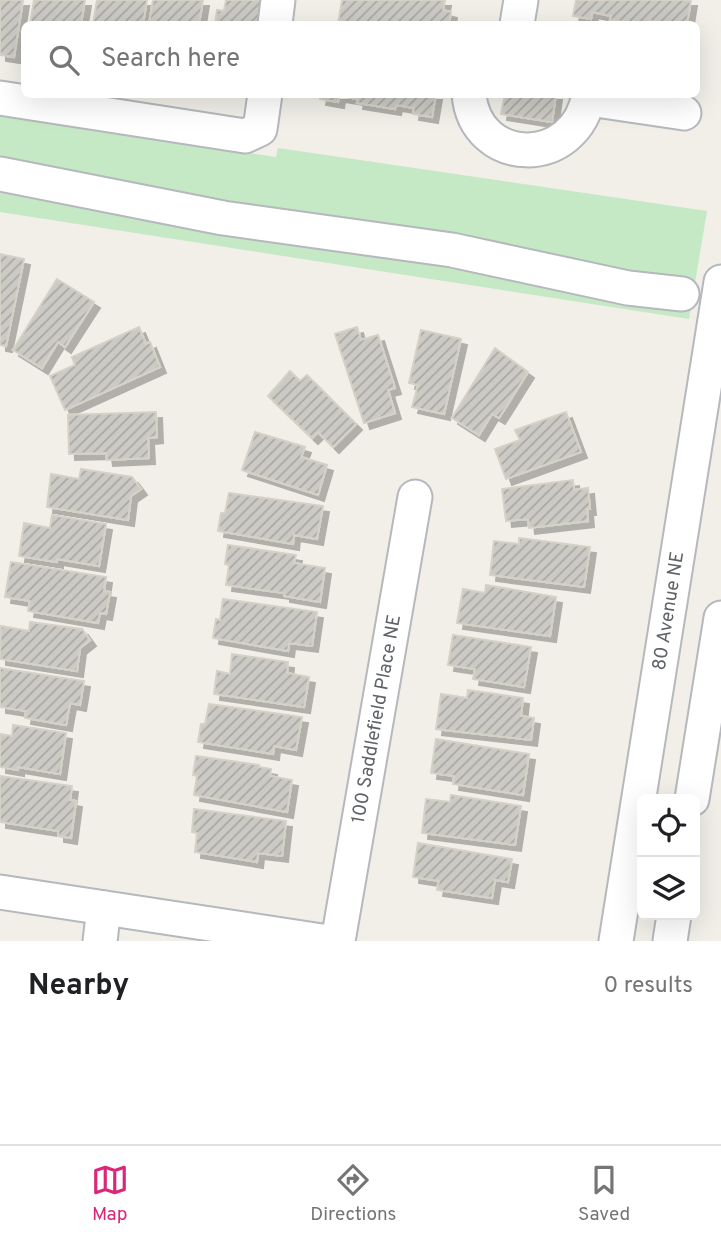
<!DOCTYPE html>
<html lang="en">
<head>
<meta charset="utf-8">
<style>
  :root { --surface:#fff; --page:#f2f2f2; --text:#202124; --muted:#757577; --line:#e0e0e0; --accent:#db2777 }
  body { margin:0; font-family:Overpass,sans-serif; background:var(--page); color:var(--text) }
  .controls { position:absolute; right:21px; bottom:21px; display:grid; overflow:hidden; border-radius:10px; box-shadow:0 7px 28px #0002 }
  .controls button { width:63px; height:63px; display:grid; place-items:center; padding:0; border:0; border-bottom:2px solid var(--line); background:var(--surface); color:var(--text); font:35px sans-serif }
  .list { margin:0; padding:0; list-style:none }
  h2 { display:flex; justify-content:space-between; align-items:center; height:91px; margin:0; padding:0 28px; font-size:30px }
  h2 small { font-size:23px; font-weight:400; color:var(--muted) }
  .icon { flex:none; width:38px; height:38px; fill:none; stroke:currentColor; stroke-width:2; stroke-linecap:round; stroke-linejoin:round }
  .map { position:relative; flex:none; width:721px; height:941px; overflow:hidden }
  .search { position:absolute; background:var(--surface); box-shadow:0 7px 28px #0002; left:21px; right:21px; top:21px; height:77px; display:flex; align-items:center; gap:18px; box-sizing:border-box; padding:0 24px; border-radius:10px; color:var(--muted); font-size:26px }
  .sheet { height:203px; background:var(--surface) }
  nav { display:flex; justify-content:space-around; align-items:center; box-sizing:border-box; height:98px; border-top:2px solid var(--line); background:var(--surface); font-size:19px; color:var(--muted) }
  nav a { display:grid; justify-items:center; gap:4px }
  nav .on { color:var(--accent) }
  .map>svg:first-child { display:block }
  .green { fill:#c5e8c5 }
  .building { fill:url(#building-hatch); stroke:#d6d1c6; stroke-width:2; filter:url(#shadow) }
  .lines { fill:none; stroke-linecap:round; stroke-linejoin:round }
  .minor-casing { stroke:#b5b8bc; stroke-width:37 }
  .minor { stroke:#fff; stroke-width:33 }
  .labels { text-anchor:middle; dominant-baseline:central; stroke-width:5; stroke-linejoin:round; paint-order:stroke }
  .street-label { font-size:19px; fill:#5f6368; stroke:#fff }
</style>
</head>
<body>
<div class="map">
<svg width="721" height="941" viewBox="0 0 721 941">
  <defs>
    <pattern id="building-hatch" width="6" height="6" patternUnits="userSpaceOnUse" patternTransform="scale(1.75)"><rect width="6" height="6" fill="#cccac5"/><path d="M-1 1l2-2M0 6l6-6M5 7l2-2" fill="none" stroke="#a9a8a4"/></pattern>
    <filter id="shadow"><feDropShadow dx="6" dy="6" stdDeviation="0" flood-color="#0004"/></filter>
  </defs>
  <rect width="100%" height="100%" fill="#f1efe8"/>
  <polygon class="green" points="0,115 276,157 278,148 707,211 689,319 0,212"/>
  <g class="building">
    <polygon points="0,0 23,0 14,57 0,55"/>
    <polygon points="34,0 85,0 81,24 30,24"/>
    <polygon points="97,0 147,0 143,24 93,24"/>
    <polygon points="153,0 203,0 199,24 149,24"/>
    <polygon points="226,0 261,0 258,24 215,24 217,10 224,11"/>
    <polygon points="342,0 445,0 443,10 451,12 449,24 338,24"/>
    <polygon points="576,0 691,0 687,24 649,21 648,24 639,24 610,20 611,16 592,12 591,19 573,16"/>
    <polygon points="321,94 436,94 432,117 413,114 414,108 396,105 395,109 357,103 358,99 339,96 338,102 320,99"/>
    <polygon points="505,94 556,94 552,122 501,114"/>
    <polygon points="0,254 24,259 6,346 0,345"/>
    <polygon points="57,279 94,302 65,347 58,342 42,368 13,350"/>
    <polygon points="139,327 146,344 150,342 160,367 65,410 50,376 75,365 72,357"/>
    <polygon points="357,327 361,340 378,335 395,388 388,390 395,413 364,423 335,334"/>
    <polygon points="421,330 461,339 444,414 412,407 418,385 409,383"/>
    <polygon points="495,348 528,372 499,418 492,414 479,435 452,418"/>
    <polygon points="290,371 300,381 307,375 356,424 333,447 318,432 312,438 268,396"/>
    <polygon points="156,412 157,437 148,438 149,458 107,460 106,453 69,454 68,415"/>
    <polygon points="566,412 581,452 506,479 495,449 520,440 515,430"/>
    <polygon points="255,432 305,447 301,457 327,465 318,495 242,470"/>
    <polygon points="81,469 132,477 141,489 131,496 128,520 47,507 51,474 79,479"/>
    <polygon points="573,480 574,490 588,488 590,509 587,509 588,521 529,528 528,519 506,521 502,489"/>
    <polygon points="229,493 323,506 317,539 294,535 293,544 218,531 221,513 225,513"/>
    <polygon points="52,515 106,524 99,566 57,559 57,562 19,556 24,523 50,528"/>
    <polygon points="519,538 590,547 584,587 490,575 494,541 519,544"/>
    <polygon points="228,545 296,555 294,563 325,568 320,602 284,596 284,593 226,585 229,565 225,564"/>
    <polygon points="11,562 106,577 104,591 110,592 106,614 100,613 98,623 28,611 30,601 5,597"/>
    <polygon points="486,585 556,597 550,636 457,623 463,589 485,593"/>
    <polygon points="223,599 317,612 312,646 289,643 288,651 213,638 216,619 220,620"/>
    <polygon points="30,622 82,629 90,640 80,648 77,671 0,659 1,626 29,631"/>
    <polygon points="453,635 531,647 524,687 473,679 475,669 448,665"/>
    <polygon points="232,654 288,662 287,673 309,677 304,707 214,694 217,671 230,674"/>
    <polygon points="0,668 84,681 80,705 70,703 66,725 25,718 26,711 0,707"/>
    <polygon points="468,690 523,698 521,716 534,718 531,740 436,729 441,694 467,698"/>
    <polygon points="209,704 302,717 296,750 274,746 273,754 198,742 201,724 205,724"/>
    <polygon points="13,725 66,733 60,774 18,767 18,770 0,767 0,734 12,736"/>
    <polygon points="436,739 529,754 523,795 453,784 454,776 431,773"/>
    <polygon points="196,756 259,765 259,767 271,769 270,776 292,780 287,812 194,795 197,776 193,775"/>
    <polygon points="0,776 72,786 70,800 76,801 71,838 58,836 58,831 0,822"/>
    <polygon points="451,795 521,806 515,845 422,833 426,799 450,802"/>
    <polygon points="194,809 286,821 282,856 258,853 257,862 195,852 197,833 192,832"/>
    <polygon points="418,843 512,859 508,882 495,880 492,898 437,890 439,881 413,877"/>
  </g>
  <g class="lines">
    <defs>
      <g id="minor">
        <polyline points="275,24 278,0"/>
        <polyline points="517,24 521,0"/>
        <path d="M469,94C475,167 576,170 589,94"/>
        <polyline points="0,98 245,136 260,129 265,94"/>
        <polyline points="589,99 684,113"/>
        <polyline points="0,174 223,218 452,250 628,288 682,294"/>
        <polyline points="692,799 721,618"/>
        <polyline points="0,892 322,941"/>
        <polyline points="100,941 104,908"/>
        <polyline points="338,941 415,497"/>
        <polyline points="616,941 721,282"/>
        <polyline points="670,941 674,915"/>
      </g>
    </defs>
    <use href="#minor" class="minor-casing"/>
    <use href="#minor" class="minor"/>
  </g>
  <g class="labels">
    <g class="street-label">
      <text transform="translate(669 611) rotate(-81)">80 Avenue NE</text>
      <text transform="translate(377 719) rotate(-80)">100 Saddlefield Place NE</text>
    </g>
  </g>
</svg>
<div class="controls">
<button><svg class="icon" aria-label="locate" viewBox="0 0 24 24"><circle cx="12" cy="12" r="6"/><path d="M12 2v4M12 18v4M2 12h4M18 12h4"/></svg></button>
<button><svg class="icon" aria-label="layers" viewBox="0 0 24 24"><path d="M12 4l9 5-9 5-9-5zM3 14l9 5 9-5"/></svg></button>
</div>
<div class="search"><svg class="icon" aria-label="search" viewBox="0 0 24 24"><circle cx="10" cy="10" r="6"/><path d="M15 15l6 6"/></svg>Search here</div>
</div>
<section class="sheet">
<h2>Nearby<small>0 results</small></h2>
<ul class="list">
</ul>
</section>
<nav>
<a class="on"><svg class="icon" aria-label="map" viewBox="0 0 24 24"><path d="M3 6l6-2 6 2 6-2v14l-6 2-6-2-6 2zM9 4v14M15 6v14"/></svg>Map</a>
<a><svg class="icon" aria-label="directions" viewBox="0 0 24 24"><path d="M12 3l9 9-9 9-9-9zM9 14v-3h6M13 9l2 2-2 2"/></svg>Directions</a>
<a><svg class="icon" aria-label="saved" viewBox="0 0 24 24"><path d="M7 4h10v16l-5-4-5 4z"/></svg>Saved</a>
</nav>
</body>
</html>
